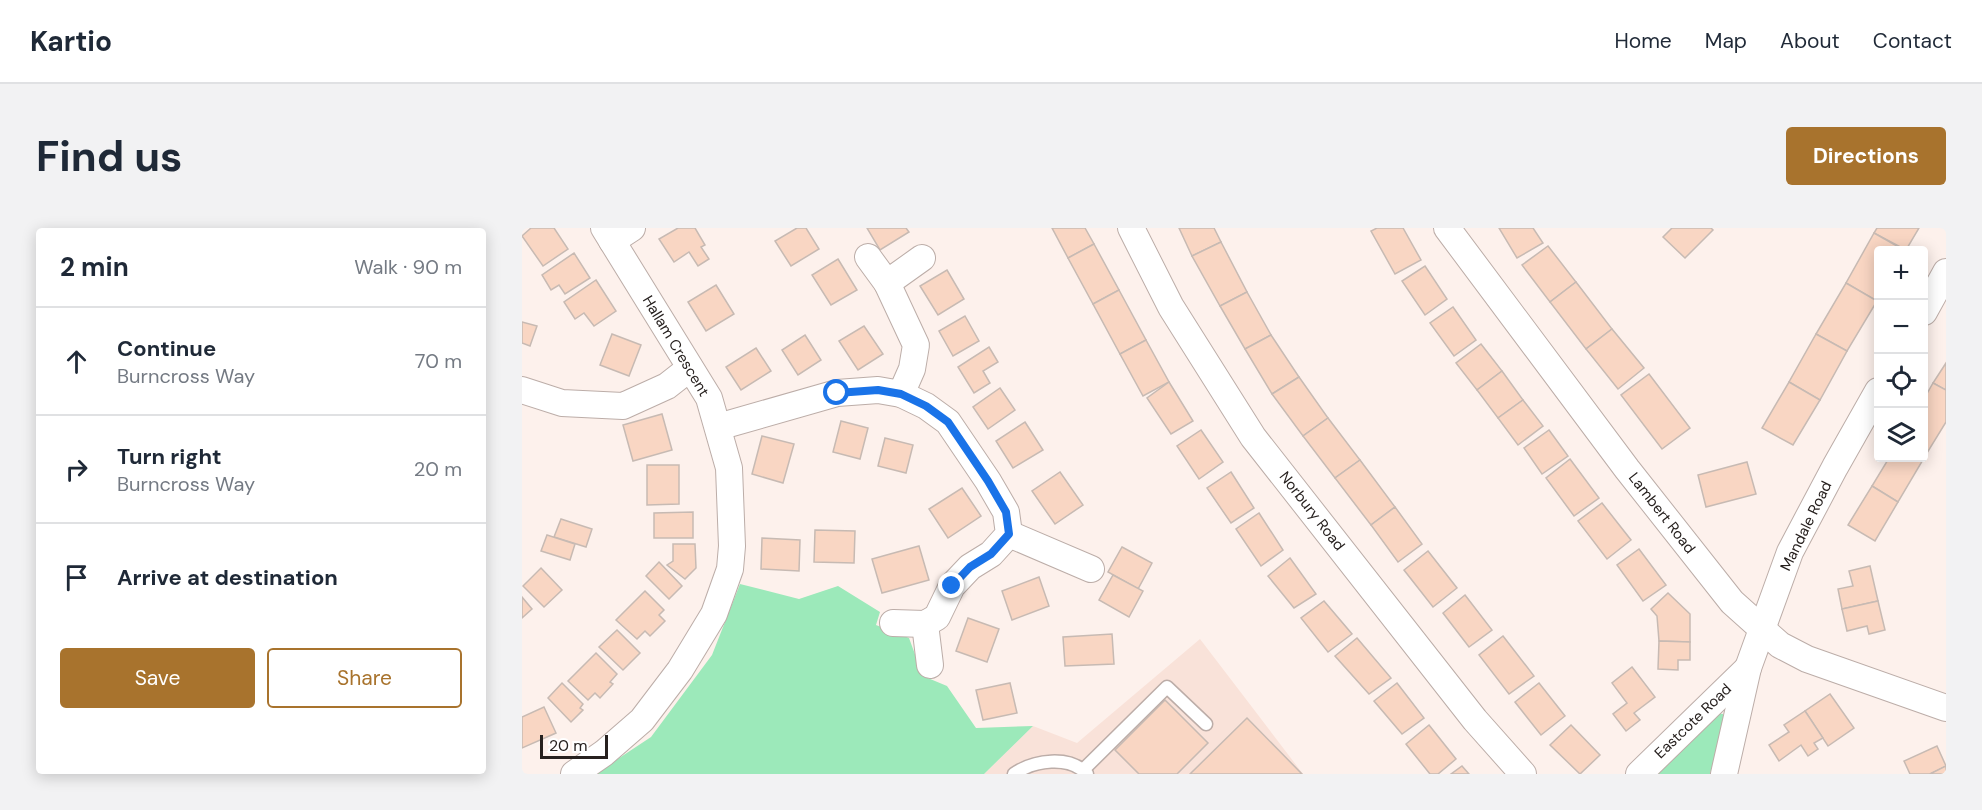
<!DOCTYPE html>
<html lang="en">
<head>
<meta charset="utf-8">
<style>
  :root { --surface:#fff; --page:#f2f2f3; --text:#1f2937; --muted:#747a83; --line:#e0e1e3; --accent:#a8732d }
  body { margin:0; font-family:"DM Sans",sans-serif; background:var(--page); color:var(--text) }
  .controls { position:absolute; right:18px; top:18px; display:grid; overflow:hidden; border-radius:6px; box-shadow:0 3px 15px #0003 }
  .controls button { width:54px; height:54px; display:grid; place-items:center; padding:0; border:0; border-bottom:2px solid var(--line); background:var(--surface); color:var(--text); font:30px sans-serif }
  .scale { position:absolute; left:18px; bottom:15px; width:68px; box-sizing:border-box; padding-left:6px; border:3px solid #27211f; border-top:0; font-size:16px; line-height:21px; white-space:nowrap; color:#27211f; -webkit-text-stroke:4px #fff; paint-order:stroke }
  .stop { position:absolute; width:18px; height:18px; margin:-14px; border:4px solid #1a73e8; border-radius:50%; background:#fff }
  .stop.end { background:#1a73e8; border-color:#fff; box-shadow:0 2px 6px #0008 }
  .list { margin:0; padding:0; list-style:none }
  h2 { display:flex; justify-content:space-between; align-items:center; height:78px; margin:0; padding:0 24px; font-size:26px }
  h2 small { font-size:20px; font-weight:400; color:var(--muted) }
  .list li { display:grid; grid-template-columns:39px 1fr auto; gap:18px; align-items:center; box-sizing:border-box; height:108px; padding:0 24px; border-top:2px solid var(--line) }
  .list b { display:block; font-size:22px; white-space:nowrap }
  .list p { margin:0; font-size:20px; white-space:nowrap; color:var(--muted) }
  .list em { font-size:20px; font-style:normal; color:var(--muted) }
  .actions { display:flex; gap:12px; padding:18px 24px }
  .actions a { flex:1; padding:14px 0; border:2px solid var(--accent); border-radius:6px; text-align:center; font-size:21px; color:var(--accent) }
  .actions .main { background:var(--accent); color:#fff }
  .icon { flex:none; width:33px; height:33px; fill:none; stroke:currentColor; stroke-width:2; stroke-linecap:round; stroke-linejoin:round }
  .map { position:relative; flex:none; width:1424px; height:546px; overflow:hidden; border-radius:6px }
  header { display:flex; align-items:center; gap:36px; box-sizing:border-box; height:84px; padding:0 30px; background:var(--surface); border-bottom:2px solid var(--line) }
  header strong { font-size:28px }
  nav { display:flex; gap:33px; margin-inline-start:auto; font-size:21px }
  .intro { display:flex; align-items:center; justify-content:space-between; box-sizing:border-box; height:144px; padding:0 36px }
  h1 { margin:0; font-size:42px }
  .button { padding:15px 27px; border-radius:6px; background:var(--accent); color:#fff; font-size:21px; font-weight:700 }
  main { display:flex; gap:36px; padding:0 36px }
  aside { flex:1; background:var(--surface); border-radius:6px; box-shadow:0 3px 15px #0003 }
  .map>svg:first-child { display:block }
  .built { fill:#f9e2d9 }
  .green { fill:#9ce9ba }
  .building { fill:#f9d6c3; stroke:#c7bab3; stroke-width:1.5 }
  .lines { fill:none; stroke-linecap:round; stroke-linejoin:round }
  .service-casing { stroke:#bcada8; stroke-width:15 }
  .minor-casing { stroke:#bcada8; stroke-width:28 }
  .service { stroke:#fff; stroke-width:12 }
  .minor { stroke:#fff; stroke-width:26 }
  .route { stroke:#1a73e8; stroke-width:8 }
  .labels { text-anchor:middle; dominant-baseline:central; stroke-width:4.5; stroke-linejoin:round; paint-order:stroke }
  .street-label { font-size:15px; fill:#27211f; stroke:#fff }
</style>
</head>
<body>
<header>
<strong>Kartio</strong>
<nav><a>Home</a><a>Map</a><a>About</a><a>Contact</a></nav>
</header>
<div class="intro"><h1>Find us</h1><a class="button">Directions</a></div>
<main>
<aside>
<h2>2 min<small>Walk · 90 m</small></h2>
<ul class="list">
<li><svg class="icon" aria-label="ahead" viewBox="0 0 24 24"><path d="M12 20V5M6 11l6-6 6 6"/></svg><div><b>Continue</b><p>Burncross Way</p></div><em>70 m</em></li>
<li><svg class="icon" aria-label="right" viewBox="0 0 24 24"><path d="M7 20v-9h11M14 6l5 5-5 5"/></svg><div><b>Turn right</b><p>Burncross Way</p></div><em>20 m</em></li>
<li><svg class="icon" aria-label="arrive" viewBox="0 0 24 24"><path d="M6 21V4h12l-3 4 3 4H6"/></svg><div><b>Arrive at destination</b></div></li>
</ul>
<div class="actions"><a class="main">Save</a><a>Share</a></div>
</aside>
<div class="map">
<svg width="1424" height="546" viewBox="0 0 1424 546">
  <rect width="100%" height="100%" fill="#fdf1ec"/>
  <polygon class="built" points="678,411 781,546 462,546 511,498 555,515"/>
  <g class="green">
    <polygon points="218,356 277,371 316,358 358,384 354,397 387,410 401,448 425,458 454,500 511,498 462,546 73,546 129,509 190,427"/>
    <polygon points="1192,485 1201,486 1201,498 1188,546 1132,546"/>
  </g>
  <g class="building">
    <polygon points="9,0 32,0 46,21 21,38 0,8"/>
    <polygon points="156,0 173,0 183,17 179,19 187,31 176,38 167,24 152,34 137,11"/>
    <polygon points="275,0 284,0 297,21 269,38 253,13"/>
    <polygon points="345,0 384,0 387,4 358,22"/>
    <polygon points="530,0 563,0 572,16 546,30"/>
    <polygon points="657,0 692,0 699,14 670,28"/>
    <polygon points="855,0 881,0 899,32 873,46 849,3"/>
    <polygon points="977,0 1011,0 1021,15 995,30"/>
    <polygon points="1150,0 1189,0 1191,2 1163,30 1141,9"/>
    <polygon points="1355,0 1397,0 1384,22 1352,5"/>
    <polygon points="1352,5 1382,22 1356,22 1356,70 1355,73 1324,55"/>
    <polygon points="699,14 725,64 698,78 670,28"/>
    <polygon points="572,16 597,62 571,76 546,30"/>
    <polygon points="1026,18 1054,54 1028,74 1000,37"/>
    <polygon points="52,25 68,50 43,66 37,57 29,62 20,47"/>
    <polygon points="316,31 335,62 309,77 290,47"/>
    <polygon points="903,38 925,71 903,87 880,53"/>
    <polygon points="425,42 442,71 416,87 398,58"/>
    <polygon points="74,52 94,83 72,98 62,85 53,91 42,74"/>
    <polygon points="1054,54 1090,101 1064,121 1028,74"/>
    <polygon points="1324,55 1355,73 1325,123 1294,106"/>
    <polygon points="194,57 212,86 184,103 166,74"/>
    <polygon points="597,62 624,112 598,126 571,76"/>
    <polygon points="725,64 749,107 723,121 698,78"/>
    <polygon points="931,79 954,112 932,128 908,95"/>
    <polygon points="443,88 457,113 431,128 417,103"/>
    <polygon points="0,94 15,98 8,118 0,115"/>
    <polygon points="342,98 361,126 336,142 317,113"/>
    <polygon points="1090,101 1122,140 1096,161 1064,121"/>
    <polygon points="90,106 119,117 107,148 78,137"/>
    <polygon points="1294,106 1325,123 1298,172 1267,154"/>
    <polygon points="283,107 299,132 276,147 260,122"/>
    <polygon points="749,107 777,149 750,166 723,121"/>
    <polygon points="624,112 647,154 621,168 598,126"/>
    <polygon points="959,116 980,143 955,162 934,135"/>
    <polygon points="467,119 476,134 461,143 468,155 452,165 436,139"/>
    <polygon points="234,120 249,143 219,162 204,139"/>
    <polygon points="1424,135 1424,162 1411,155"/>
    <polygon points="980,143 1001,172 976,190 955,162"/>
    <polygon points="1127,146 1168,200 1140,221 1099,167"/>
    <polygon points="777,149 806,190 781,208 750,166"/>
    <polygon points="647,154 671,193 649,206 625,170"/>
    <polygon points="1267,154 1298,172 1271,217 1240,200"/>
    <polygon points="1411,155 1424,162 1424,194 1405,225 1402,223 1402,171"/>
    <polygon points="478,160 493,182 466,201 451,179"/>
    <polygon points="1001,172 1021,198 996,217 976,190"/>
    <polygon points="140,186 150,222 111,233 101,197"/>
    <polygon points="806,190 838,232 813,250 781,208"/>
    <polygon points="319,193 346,200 338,231 311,224"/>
    <polygon points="503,194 521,222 491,240 474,213"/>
    <polygon points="679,202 701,234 677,251 655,218"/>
    <polygon points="1027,202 1046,228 1020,246 1002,220"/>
    <polygon points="240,208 272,216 261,255 230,246"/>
    <polygon points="363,210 391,217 384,245 356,238"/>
    <polygon points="1402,223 1405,225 1376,274 1350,258 1367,230 1402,230"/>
    <polygon points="1048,231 1077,270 1052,288 1024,250"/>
    <polygon points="838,232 873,279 849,297 813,250"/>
    <polygon points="1225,234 1234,266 1184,279 1176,247"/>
    <polygon points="125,237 157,237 157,276 125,277"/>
    <polygon points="538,244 561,277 533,296 510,263"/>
    <polygon points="709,244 732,280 709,295 685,260"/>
    <polygon points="1350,258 1376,274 1353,313 1326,297"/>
    <polygon points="440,260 459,288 426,310 407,281"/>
    <polygon points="1080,275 1109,312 1085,331 1056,293"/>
    <polygon points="873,279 900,316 876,334 849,297"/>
    <polygon points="171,284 171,310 132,310 132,285"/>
    <polygon points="737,285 761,322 739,338 714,301"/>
    <polygon points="39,291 70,301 64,319 32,309"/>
    <polygon points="293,302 333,303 332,335 292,334"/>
    <polygon points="25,307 53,316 48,332 19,323"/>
    <polygon points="240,310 278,312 277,343 239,341"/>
    <polygon points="151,316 173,316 174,340 163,351 145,337 151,333"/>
    <polygon points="397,318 407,352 360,365 350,331"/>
    <polygon points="600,319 630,335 616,361 586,344"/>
    <polygon points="1117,321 1144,357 1121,373 1095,337"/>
    <polygon points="906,323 935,360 911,379 882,342"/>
    <polygon points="768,330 794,366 772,380 746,348"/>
    <polygon points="137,334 160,358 147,371 124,348"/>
    <polygon points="1348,338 1356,373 1320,381 1316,361 1331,358 1327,343"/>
    <polygon points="19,340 40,362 22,379 1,358"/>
    <polygon points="591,347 621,363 607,389 577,372"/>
    <polygon points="517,349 527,378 490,392 480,363"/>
    <polygon points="123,363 142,382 137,387 143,393 128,408 123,403 115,411 94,392"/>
    <polygon points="1146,365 1168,386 1168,414 1137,413 1135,388 1129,381"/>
    <polygon points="943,367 970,402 947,419 921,385"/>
    <polygon points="0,369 10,381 0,390"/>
    <polygon points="802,373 830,406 806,424 779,390"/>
    <polygon points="1356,373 1363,402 1347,406 1345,398 1325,403 1320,381"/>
    <polygon points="446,390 477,401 465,434 434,423"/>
    <polygon points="95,402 118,425 101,442 77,419"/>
    <polygon points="590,406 592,436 543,438 541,409"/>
    <polygon points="981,408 1012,448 987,466 957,427"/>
    <polygon points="835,410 869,450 847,466 813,428"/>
    <polygon points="1137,413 1168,414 1168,432 1156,432 1156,442 1136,441"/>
    <polygon points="74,425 95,446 88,454 91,456 78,470 73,465 66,472 46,453"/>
    <polygon points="1110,439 1133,469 1112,485 1118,492 1104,503 1091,486 1105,475 1090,455"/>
    <polygon points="40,455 61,476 58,480 61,482 49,494 26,470"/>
    <polygon points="488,455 495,485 461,492 454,462"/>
    <polygon points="875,455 902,490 880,506 852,473"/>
    <polygon points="1017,455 1043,488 1019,507 993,474"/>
    <polygon points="1308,466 1332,500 1306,518 1283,483"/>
    <polygon points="643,472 686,515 655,546 617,546 593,522"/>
    <polygon points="22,479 34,505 0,520 0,489"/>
    <polygon points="1283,483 1301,510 1292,515 1296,521 1286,528 1279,517 1257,533 1247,517 1267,504 1262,497"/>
    <polygon points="725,490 780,546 668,546"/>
    <polygon points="907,497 934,531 916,546 908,546 884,516"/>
    <polygon points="1049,497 1078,527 1058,546 1028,517"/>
    <polygon points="1415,518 1424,538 1408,546 1388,546 1382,533"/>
    <polygon points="940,538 947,546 929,546"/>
    <polygon points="1424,538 1424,546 1408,546"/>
  </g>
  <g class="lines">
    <defs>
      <g id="service">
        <polyline points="561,542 645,459 684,496"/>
        <path d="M492,546C512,532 547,527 565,546"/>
      </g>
      <g id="minor">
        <polyline points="609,0 649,79 731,209 953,492 1001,546"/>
        <polyline points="925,0 1105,241 1210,374 1258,417 1285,431 1424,480"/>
        <polyline points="90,13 110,0"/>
        <polyline points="346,29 365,55 400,30"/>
        <polyline points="365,55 394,117 390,141 379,166"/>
        <polyline points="1402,84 1424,44"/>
        <polyline points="0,162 40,175 101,178 145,158 168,140"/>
        <polyline points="196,199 315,165 356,162 379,166 404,178 426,194 466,253 484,284 487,306 469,326 448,339 430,358 415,389 403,396 371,395"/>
        <polyline points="487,306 569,341"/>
        <polyline points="403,396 408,437"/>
        <polyline points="52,546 82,525 120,492 158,442 192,386 208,341 210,318 207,240 187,170 82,0"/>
        <polyline points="1117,546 1226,440"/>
        <polyline points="1202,546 1226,440 1268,324 1313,239 1356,163"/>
      </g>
    </defs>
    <use href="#service" class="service-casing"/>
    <use href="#minor" class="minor-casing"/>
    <use href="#service" class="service"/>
    <use href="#minor" class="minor"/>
  </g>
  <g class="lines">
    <polyline class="route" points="315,165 356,162 379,166 404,178 426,194 466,253 484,284 487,306 469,326 448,339 430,358"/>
  </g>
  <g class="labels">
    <g class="street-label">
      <text transform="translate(154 118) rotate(59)">Hallam Crescent</text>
      <text transform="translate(790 283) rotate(52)">Norbury Road</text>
      <text transform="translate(1140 285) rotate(52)">Lambert Road</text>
      <text transform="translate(1284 298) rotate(-64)">Mandale Road</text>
      <text transform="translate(1171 493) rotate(-44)">Eastcote Road</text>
    </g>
  </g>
</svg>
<div class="controls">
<button>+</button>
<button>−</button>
<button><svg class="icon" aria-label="locate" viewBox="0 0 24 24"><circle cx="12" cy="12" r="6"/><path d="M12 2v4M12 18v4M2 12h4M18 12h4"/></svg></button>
<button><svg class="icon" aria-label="layers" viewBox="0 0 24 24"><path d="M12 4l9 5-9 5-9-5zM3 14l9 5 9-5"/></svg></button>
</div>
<div class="scale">20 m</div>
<div class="stop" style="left:315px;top:165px"></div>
<div class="stop end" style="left:430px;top:358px"></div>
</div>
</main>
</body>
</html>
